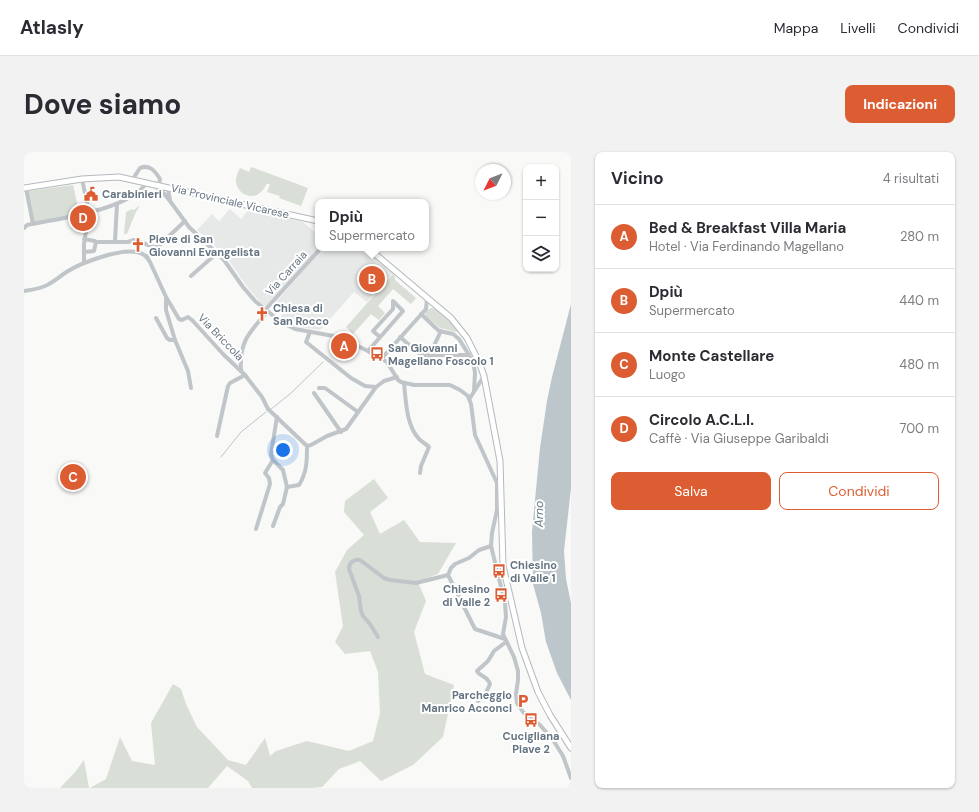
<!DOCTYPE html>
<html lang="it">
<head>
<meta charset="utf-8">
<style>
  :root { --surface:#fff; --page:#f2f2f3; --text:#2b2b33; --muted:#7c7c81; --line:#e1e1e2; --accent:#dd5d33 }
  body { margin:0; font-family:"DM Sans",sans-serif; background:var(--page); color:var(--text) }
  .controls { position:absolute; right:12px; top:12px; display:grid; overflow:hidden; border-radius:8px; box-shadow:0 1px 3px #0004 }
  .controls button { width:36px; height:36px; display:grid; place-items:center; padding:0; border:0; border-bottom:1px solid var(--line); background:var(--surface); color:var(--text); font:20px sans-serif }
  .compass { position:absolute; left:451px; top:12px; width:36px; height:36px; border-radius:50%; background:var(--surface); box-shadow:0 1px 3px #0004; rotate:228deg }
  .you { position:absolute; left:259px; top:298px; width:14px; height:14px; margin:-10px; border:3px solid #fff; border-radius:50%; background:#1a73e8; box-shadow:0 0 0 6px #1a73e833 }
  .badge { display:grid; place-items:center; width:26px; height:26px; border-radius:50%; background:var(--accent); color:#fff; font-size:13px; font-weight:700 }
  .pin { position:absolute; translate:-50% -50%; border:2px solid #fff; box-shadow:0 1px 4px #0006 }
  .popup { position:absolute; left:291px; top:47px; width:114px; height:52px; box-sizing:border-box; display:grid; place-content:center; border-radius:8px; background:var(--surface); filter:drop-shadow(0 1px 3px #0005); font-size:13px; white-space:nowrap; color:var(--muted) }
  .popup b { font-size:15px; color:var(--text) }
  .popup::after { content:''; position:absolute; left:50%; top:100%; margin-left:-8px; border:8px solid transparent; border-top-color:var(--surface) }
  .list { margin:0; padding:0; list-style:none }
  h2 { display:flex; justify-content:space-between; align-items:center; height:52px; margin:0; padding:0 16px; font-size:17px }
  h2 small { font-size:13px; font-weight:400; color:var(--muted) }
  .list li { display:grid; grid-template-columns:26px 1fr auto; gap:12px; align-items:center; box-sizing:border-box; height:64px; padding:0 16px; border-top:1px solid var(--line) }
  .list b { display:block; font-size:15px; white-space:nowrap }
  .list p { margin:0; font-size:13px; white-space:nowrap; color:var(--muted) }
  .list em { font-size:13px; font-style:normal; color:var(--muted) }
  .actions { display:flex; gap:8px; padding:12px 16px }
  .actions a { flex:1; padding:9px 0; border:1px solid var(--accent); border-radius:8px; text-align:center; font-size:14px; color:var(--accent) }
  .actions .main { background:var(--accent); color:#fff }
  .icon { flex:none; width:22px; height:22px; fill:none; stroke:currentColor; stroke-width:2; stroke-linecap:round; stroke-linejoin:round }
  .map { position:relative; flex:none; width:547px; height:636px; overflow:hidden; border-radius:8px }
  header { display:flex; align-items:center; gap:24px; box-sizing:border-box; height:56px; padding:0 20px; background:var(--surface); border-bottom:1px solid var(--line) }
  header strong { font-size:19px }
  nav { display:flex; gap:22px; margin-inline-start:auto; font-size:14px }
  .intro { display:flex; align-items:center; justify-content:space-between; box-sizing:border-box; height:96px; padding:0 24px }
  h1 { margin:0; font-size:28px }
  .button { padding:10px 18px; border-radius:8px; background:var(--accent); color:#fff; font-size:14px; font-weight:700 }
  main { display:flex; gap:24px; padding:0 24px }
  aside { flex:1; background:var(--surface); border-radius:8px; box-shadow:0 1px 3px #0004 }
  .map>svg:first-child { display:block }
  .built { fill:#e7e8e8 }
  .green { fill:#d9ded6 }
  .water { fill:#bcc6cb }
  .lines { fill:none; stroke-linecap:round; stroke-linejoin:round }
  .stream { stroke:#bcc6cb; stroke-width:1 }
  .major-casing { stroke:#b4b9bd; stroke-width:7 }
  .minor { stroke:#c0c5c9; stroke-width:4 }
  .major { stroke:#fff; stroke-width:5 }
  .labels { text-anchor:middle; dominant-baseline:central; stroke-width:4; stroke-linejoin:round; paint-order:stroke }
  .poi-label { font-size:11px; font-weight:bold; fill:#657481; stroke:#fff; text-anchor:start }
  .street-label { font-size:11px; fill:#657481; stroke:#fff }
  .water-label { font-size:12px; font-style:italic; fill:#657a82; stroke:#fff }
</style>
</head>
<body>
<header>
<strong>Atlasly</strong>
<nav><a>Mappa</a><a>Livelli</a><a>Condividi</a></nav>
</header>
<div class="intro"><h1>Dove siamo</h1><a class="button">Indicazioni</a></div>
<main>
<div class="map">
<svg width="547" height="636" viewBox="0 0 547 636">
  <rect width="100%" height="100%" fill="#f9f9f7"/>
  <g class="built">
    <polygon points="206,57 217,67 225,57 279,70 294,83 294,96 296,96 242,154 236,150 224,136 205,109 193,96 173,78 188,62 195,69"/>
    <polygon points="299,96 340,96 369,121 343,150 330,140 296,178 274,175 257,164 262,158 252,150"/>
  </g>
  <g class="green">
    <path d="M227,15L284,36L277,54L255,46L256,44L243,40L246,32H243V31C241,36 238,40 233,43C223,47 212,39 212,29C212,24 214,20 216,16L225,20Z"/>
    <polygon points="49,33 55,60 10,71 4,39"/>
    <polygon points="116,53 111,62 103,82 100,82 102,60 108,57 110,58"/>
    <polygon points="369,122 371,124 371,128 392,146 387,152 369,137 354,154 361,161 355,168 347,162 329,182 322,175"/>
    <path d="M407,156C419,157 427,170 435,178L432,180L416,176L401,163L402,159Z"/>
    <polygon points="350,327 364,346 346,360 356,382 380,368 396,390 432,391 414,422 394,430 402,449 390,480 401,522 430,533 419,585 389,613 357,629 336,609 315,617 298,635 288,636 228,636 224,629 203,614 184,636 66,636 82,627 96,585 108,609 131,613 127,571 149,532 157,537 162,552 173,575 204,608 222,613 241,586 246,604 252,599 283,589 325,599 349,589 356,561 354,520 346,499 321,502 311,490 319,474 311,420 323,398 340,383 320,360 321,349"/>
    <polygon points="60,608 65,636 36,636 52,619"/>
  </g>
  <polygon class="water" points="547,152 547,336 540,399 542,427 547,451 547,548 533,521 522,490 517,461 509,432 508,380 516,296 523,249 528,225"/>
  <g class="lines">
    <g class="stream">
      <polyline points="246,258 266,242 299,210"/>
      <polyline points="197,305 217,280 242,260"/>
    </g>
    <defs>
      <g id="major">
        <polyline points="0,36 58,27 95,25 294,69"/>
        <polyline points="344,96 427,166 443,186 455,210 460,224 476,309 479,414 498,496 514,540 526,563 547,596"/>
      </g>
    </defs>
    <use href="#major" class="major-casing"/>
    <g class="minor">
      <polyline points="58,27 65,60 60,92 60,110"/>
      <path d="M109,27L116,16C126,12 131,19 136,27L135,33"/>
      <polyline points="130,34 137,38 146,49 165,75 200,108 219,135 231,149 257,170 271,177 315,185 344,199 363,210 374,228 377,230 390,233 426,233 436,238 444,244 447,252 451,283 473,331 473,358 468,381 467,394 481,451 482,465 479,482 490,505 494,519 494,528 492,542 493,551 499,560 516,573 529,588 539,604 547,626"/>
      <polyline points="142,35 144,38 146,48"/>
      <polyline points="2,36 9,72"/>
      <path d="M0,76L3,73C36,66 102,59 123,31"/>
      <polyline points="60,87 71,89"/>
      <polyline points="91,89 93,52"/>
      <polyline points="60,100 70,99 72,90 104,90 110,88 133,96"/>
      <polyline points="123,105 161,69"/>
      <polyline points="167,124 193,101"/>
      <path d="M0,139C7,138 14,137 21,134C30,130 36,124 44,119C59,110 95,97 112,100C119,101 123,104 126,110L142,145L155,167L158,168L164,165L168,168L199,202L221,223L238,245L244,257L283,294L287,293L303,284L322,277L352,235L360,229L373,225"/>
      <polyline points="241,158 297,96"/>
      <polyline points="397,162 415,179 429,182 435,187 445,203 450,215 451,221 450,239"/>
      <polyline points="132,166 143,186 146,188 151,188 142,158 142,147"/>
      <polyline points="286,180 282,190 327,226 341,234 352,235"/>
      <polyline points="376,185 397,203 445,203"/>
      <polyline points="151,188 164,219 167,236"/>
      <polyline points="344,199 379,159 369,149 369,157 349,179 356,185"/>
      <polyline points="405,204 417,179"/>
      <polyline points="358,206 402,157 403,146"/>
      <path d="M217,218C215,189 226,180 243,160"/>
      <path d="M380,231C382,249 382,273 395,287C398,290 402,292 405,295L397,314L396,321"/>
      <polyline points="295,236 301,236 334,260"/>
      <polyline points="290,241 317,280"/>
      <polyline points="446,246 460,224"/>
      <polyline points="193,284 204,234 206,231 221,223"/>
      <path d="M263,335L275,333C283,320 283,309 283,294"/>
      <polyline points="249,374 256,355 259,352 263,335 259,318 249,308 247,302 253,265"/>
      <polyline points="232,377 246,332 245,326 241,321 249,308"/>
      <polyline points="467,394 455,398 445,406 431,412 427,416 424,423 451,477 481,487"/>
      <path d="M354,485L346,472L339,464L337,459L335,444L325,417C325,411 329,407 336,408L360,426L366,428L392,431L424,423"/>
      <path d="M454,549L461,543L466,532C464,524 455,524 453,519L464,509L470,499L482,490"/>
    </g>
    <use href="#major" class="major"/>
  </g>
  <defs>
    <symbol id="civic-bare" viewBox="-9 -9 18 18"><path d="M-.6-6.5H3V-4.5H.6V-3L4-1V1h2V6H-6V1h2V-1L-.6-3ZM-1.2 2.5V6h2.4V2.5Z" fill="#dd5d33" stroke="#fff" stroke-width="2.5" paint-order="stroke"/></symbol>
    <symbol id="church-bare" viewBox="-9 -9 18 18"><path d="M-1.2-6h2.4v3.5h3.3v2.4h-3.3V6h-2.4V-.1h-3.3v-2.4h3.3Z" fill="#dd5d33" stroke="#fff" stroke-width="2.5" paint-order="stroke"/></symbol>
    <symbol id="bus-bare" viewBox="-9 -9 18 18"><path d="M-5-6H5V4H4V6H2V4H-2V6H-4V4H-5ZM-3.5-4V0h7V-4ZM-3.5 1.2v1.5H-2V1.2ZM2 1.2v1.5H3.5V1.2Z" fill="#dd5d33" stroke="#fff" stroke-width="2.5" paint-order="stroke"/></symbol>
    <symbol id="parking-bare" viewBox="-9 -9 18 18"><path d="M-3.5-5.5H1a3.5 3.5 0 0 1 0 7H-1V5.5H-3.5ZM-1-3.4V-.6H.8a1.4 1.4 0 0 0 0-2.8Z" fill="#dd5d33" stroke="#fff" stroke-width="2.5" paint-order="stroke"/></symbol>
  </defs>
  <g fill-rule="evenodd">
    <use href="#civic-bare" x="57" y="32" width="20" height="20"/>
    <use href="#church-bare" x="104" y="83" width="20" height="20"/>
    <use href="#church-bare" x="228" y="152" width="20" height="20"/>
    <use href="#bus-bare" x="343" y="192" width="20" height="20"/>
    <use href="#bus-bare" x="465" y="409" width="20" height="20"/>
    <use href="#bus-bare" x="467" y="433" width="20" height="20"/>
    <use href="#parking-bare" x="489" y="539" width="20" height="20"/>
    <use href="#bus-bare" x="497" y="558" width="20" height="20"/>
  </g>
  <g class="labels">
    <g class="poi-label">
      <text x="78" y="42">Carabinieri</text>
      <text x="125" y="87">Pieve di San<tspan x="125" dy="13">Giovanni Evangelista</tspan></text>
      <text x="249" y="156">Chiesa di<tspan x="249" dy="13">San Rocco</tspan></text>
      <text x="364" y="196">San Giovanni<tspan x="364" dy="13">Magellano Foscolo 1</tspan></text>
      <text x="486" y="413">Chiesino<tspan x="486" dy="13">di Valle 1</tspan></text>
      <text x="466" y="437" text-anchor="end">Chiesino<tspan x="466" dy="13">di Valle 2</tspan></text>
      <text x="488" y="543" text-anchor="end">Parcheggio<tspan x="488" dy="13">Manrico Acconci</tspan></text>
      <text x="507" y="584" text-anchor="middle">Cucigliana<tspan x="507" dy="13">Piave 2</tspan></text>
    </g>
    <g class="street-label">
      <text transform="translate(206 49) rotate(13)">Via Provinciale Vicarese</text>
      <text transform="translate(262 121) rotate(-48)">Via Carraia</text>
      <text transform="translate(197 185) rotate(46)">Via Briccola</text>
    </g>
    <g class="water-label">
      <text transform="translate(515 362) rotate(-89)">Arno</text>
    </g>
  </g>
</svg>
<div class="controls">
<button>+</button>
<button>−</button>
<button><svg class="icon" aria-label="layers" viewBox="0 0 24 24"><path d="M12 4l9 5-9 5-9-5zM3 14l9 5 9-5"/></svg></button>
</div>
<svg class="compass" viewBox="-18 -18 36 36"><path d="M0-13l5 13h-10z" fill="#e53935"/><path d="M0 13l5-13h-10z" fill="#7c7c81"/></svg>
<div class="you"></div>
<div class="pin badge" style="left:320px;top:194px">A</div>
<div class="pin badge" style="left:348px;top:127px">B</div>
<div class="popup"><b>Dpiù</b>Supermercato</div>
<div class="pin badge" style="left:49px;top:325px">C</div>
<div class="pin badge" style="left:59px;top:66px">D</div>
</div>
<aside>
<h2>Vicino<small>4 risultati</small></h2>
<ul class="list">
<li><span class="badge">A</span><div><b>Bed &amp; Breakfast Villa Maria</b><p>Hotel · Via Ferdinando Magellano</p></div><em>280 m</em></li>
<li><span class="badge">B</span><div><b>Dpiù</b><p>Supermercato</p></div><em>440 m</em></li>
<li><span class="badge">C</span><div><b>Monte Castellare</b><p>Luogo</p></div><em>480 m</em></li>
<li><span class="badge">D</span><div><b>Circolo A.C.L.I.</b><p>Caffè · Via Giuseppe Garibaldi</p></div><em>700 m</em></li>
</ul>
<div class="actions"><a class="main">Salva</a><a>Condividi</a></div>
</aside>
</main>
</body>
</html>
